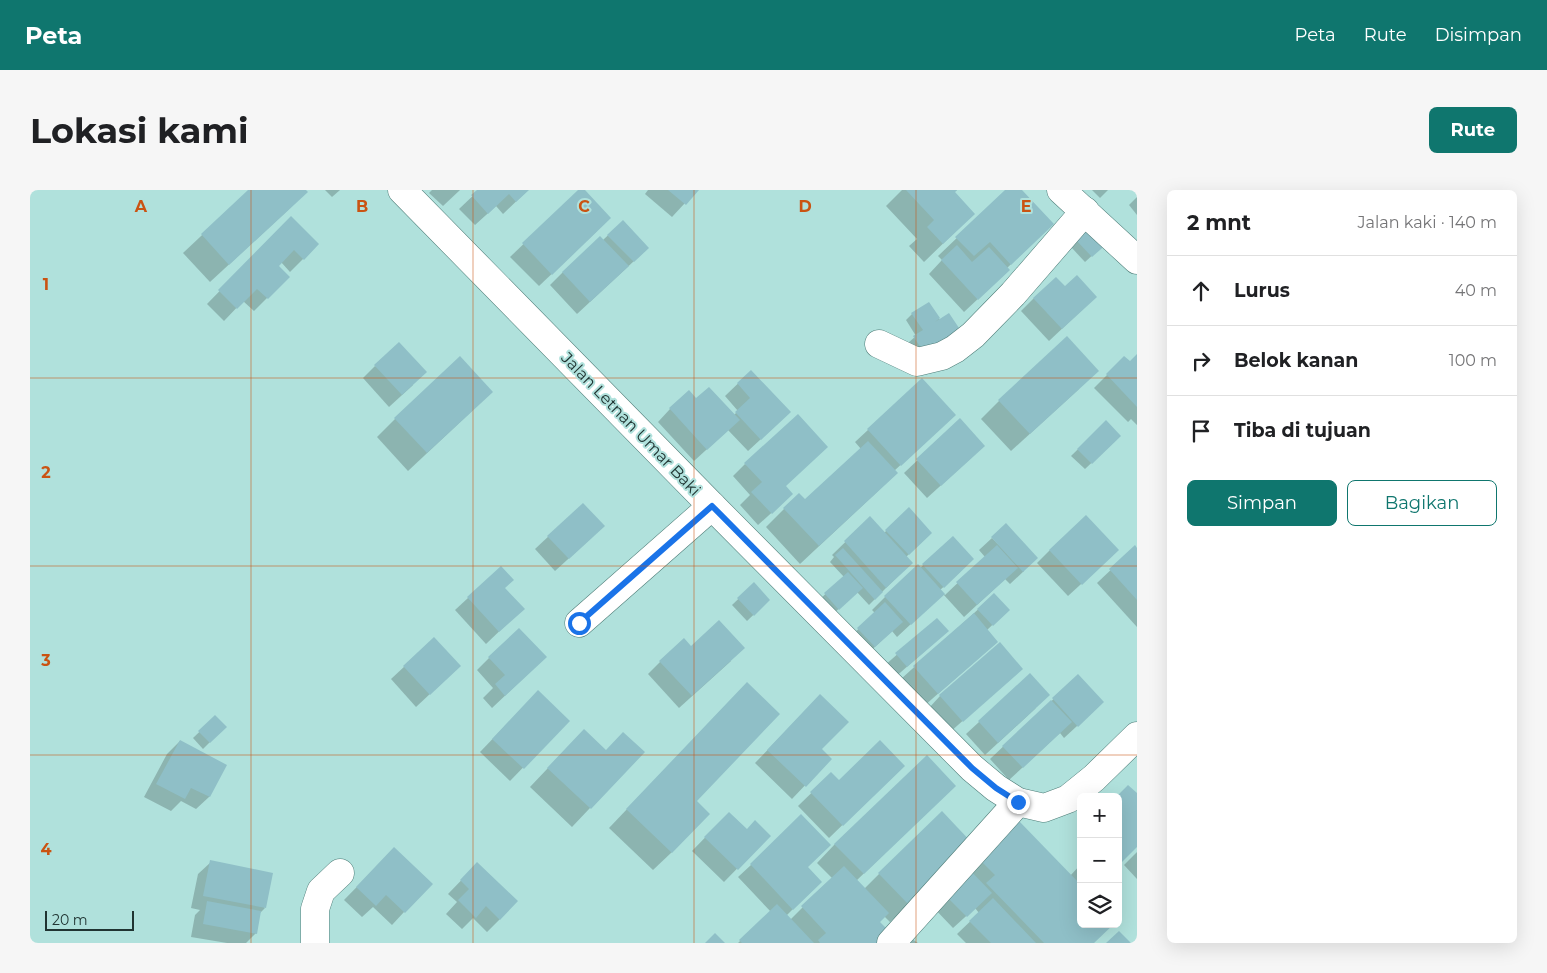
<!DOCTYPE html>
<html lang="id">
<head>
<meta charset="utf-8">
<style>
  :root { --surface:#fff; --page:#f6f6f6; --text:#202124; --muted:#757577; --line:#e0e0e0; --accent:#0f766e }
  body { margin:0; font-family:Montserrat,sans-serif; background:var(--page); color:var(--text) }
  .controls { position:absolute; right:15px; bottom:15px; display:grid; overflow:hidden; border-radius:8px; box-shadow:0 5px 20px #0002 }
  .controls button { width:45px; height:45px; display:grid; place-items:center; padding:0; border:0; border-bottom:1px solid var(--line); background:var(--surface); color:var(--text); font:25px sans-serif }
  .scale { position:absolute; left:15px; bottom:12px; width:89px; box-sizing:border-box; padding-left:5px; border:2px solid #203432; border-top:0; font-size:14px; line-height:18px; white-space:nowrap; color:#203432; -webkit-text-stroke:4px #b0e1dc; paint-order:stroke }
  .stop { position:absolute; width:15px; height:15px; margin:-11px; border:4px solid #1a73e8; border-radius:50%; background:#fff }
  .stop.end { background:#1a73e8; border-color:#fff; box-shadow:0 1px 5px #0008 }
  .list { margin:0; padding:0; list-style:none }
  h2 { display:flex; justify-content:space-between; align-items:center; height:65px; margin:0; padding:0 20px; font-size:21px }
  h2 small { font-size:16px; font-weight:400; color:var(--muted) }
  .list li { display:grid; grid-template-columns:32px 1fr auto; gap:15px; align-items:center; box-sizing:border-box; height:70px; padding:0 20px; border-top:1px solid var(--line) }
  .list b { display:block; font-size:19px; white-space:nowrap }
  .list em { font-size:16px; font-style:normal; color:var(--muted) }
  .actions { display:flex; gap:10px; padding:15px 20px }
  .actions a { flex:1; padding:11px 0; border:1px solid var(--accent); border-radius:8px; text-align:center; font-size:18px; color:var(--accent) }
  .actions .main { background:var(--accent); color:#fff }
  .icon { flex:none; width:28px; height:28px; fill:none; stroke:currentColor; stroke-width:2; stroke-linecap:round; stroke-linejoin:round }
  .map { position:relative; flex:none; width:1107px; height:753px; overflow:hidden; border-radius:8px }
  header { display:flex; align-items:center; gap:30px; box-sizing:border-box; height:70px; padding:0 25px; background:var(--accent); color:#fff }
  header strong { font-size:24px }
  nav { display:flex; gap:28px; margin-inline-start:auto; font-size:18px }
  .intro { display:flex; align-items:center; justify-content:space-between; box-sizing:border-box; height:120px; padding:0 30px }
  h1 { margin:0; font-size:35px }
  .button { padding:12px 22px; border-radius:8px; background:var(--accent); color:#fff; font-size:18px; font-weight:700 }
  main { display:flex; gap:30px; padding:0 30px }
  aside { flex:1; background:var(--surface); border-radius:8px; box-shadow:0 5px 20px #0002 }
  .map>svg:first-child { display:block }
  .shadow { fill:#0003 }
  .building { fill:#8fbfc7 }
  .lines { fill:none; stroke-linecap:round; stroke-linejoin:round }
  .minor-casing { stroke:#4e7d78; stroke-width:29 }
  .minor { stroke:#fff; stroke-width:28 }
  .route { stroke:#1a73e8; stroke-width:6 }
  .grid { fill:none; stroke:#ca5312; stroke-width:1; stroke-opacity:0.55 }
  .labels { text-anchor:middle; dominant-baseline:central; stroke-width:4; stroke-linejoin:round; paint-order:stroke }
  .street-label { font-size:16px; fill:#203432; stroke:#b0e1dc }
  .grid-label { font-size:16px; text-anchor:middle; font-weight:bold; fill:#ca5312; stroke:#b0e1dc; stroke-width:4; stroke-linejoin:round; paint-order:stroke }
</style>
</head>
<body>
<header>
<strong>Peta</strong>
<nav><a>Peta</a><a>Rute</a><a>Disimpan</a></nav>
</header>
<div class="intro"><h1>Lokasi kami</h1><a class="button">Rute</a></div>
<main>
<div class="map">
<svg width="1107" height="753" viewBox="0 0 1107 753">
  <rect width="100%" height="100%" fill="#b0e1dc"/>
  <g class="shadow">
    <polygon points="220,0 274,0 258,20 180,92 153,63"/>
    <polygon points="295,0 310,0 302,7"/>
    <polygon points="402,0 430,0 413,16 399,3"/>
    <polygon points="449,0 498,0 473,24 466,16 445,35 429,19"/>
    <polygon points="550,0 553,0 567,41 509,96 480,67"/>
    <polygon points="618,0 667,0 642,27 615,4"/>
    <polygon points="872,0 927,0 923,3 925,42 894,72 879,56 887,49 856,16"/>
    <polygon points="977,0 990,0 1004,52 977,78 966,92 934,122 899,84 912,70 908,66"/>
    <polygon points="1062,0 1078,0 1070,8"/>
    <polygon points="1107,7 1107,25 1099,15"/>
    <polygon points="261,28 288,54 260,82 251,72 247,76 258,87 224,121 213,111 194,131 177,114"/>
    <polygon points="593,31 618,58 547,124 520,95 533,82 573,50"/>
    <polygon points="1047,50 1077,52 1055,72 1041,57"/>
    <polygon points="1004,108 1053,119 1019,151 991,121"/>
    <polygon points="899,113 910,130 889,169 878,153 886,146 876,130 882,124"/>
    <polygon points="1107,166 1107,235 1101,229 1098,232 1064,198 1094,168 1100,173"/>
    <polygon points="345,176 383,195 359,217 333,188"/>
    <polygon points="721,181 746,235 718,261 698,240 664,271 628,232 640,219 666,210 704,225 708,221 695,206"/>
    <polygon points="892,190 912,237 864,281 848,301 770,374 736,337 754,319 775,311 831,259 825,252"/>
    <polygon points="1049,199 981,261 951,229 969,211"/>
    <polygon points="443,220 378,281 347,247 365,229"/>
    <polygon points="930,230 941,268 897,308 874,283"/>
    <polygon points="1076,232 1090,246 1055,279 1041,266"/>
    <polygon points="715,274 755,296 749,316 728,335 710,315 720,305 703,286"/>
    <polygon points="553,314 560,349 525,381 505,359"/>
    <polygon points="879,319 888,355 876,367 869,385 839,415 827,402 802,425 789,410 814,387 800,372 804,367 802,365 840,328 854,343"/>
    <polygon points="923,348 930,382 910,400 915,405 955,367 949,360 962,348 994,381 980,394 975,389 934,427 913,404 867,447 862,441 832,469 815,452 845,423 842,420 855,407 888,376 890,378"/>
    <polygon points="1105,357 1107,360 1107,437 1067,393"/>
    <polygon points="1020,360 1074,373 1038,406 1007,373"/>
    <polygon points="724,394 739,410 717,431 702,415"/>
    <polygon points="474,398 480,431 456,454 425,420 438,408"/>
    <polygon points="964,405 978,420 957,440 967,452 894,516 871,489"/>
    <polygon points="907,429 904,453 863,489 853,477"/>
    <polygon points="404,449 417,488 386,517 361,489"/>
    <polygon points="459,468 502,480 462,518 453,508 463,498 447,480"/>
    <polygon points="701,471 649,518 618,484 630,472"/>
    <polygon points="991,479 919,543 898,519 910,506"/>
    <polygon points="1048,486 1059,525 1034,548 1030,543 979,590 960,569"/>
    <polygon points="699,512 665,612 642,662 623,680 579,638"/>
    <polygon points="495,515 538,531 480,591 450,562"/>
    <polygon points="1006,518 955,565 936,544 949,532"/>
    <polygon points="777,519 790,559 800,569 762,609 725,573"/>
    <polygon points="185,527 195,537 173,559 163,548"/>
    <polygon points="150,551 195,576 179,607 166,619 151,611 141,621 114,607 137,564"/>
    <polygon points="536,559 576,561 613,562 542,637 500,597"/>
    <polygon points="801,584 809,592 861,588 799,648 768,616"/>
    <polygon points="906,614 826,691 834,699 849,684 923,672 860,732 854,726 848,732 852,753 708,753 741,722 708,687 721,675 776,677 790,692 756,726 760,730 802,688 787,673 805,654"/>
    <polygon points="699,623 717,640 739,646 694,692 662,661"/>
    <polygon points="364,659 374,722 362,735 343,717 332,727 314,710"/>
    <polygon points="1107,662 1107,689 1094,675"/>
    <polygon points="950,670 1040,686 1051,674 1051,734 1063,753 936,753 927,744 949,723 945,718 923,738 901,715"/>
    <polygon points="181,672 235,718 229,724 226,743 216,753 197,753 161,747 165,725 170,720 161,718 168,684"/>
    <polygon points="447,674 470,729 457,742 443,728 432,739 416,724 427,712 418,704"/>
    <polygon points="879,747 888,753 873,753"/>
  </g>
  <g class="building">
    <polygon points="218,0 276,0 278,2 199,75 171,44"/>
    <polygon points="447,0 499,0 486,12 479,4 458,24 441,5"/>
    <polygon points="548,0 555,0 581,28 522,85 492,53"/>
    <polygon points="638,0 669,0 656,15"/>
    <polygon points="876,0 927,0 925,2 945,24 913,54 897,37 904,30"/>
    <polygon points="975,0 992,0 1024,34 981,75 960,52 944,66 925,47"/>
    <polygon points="261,26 289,54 274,70 264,60 249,76 260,87 238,109 227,99 207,119 188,100"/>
    <polygon points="593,30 619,58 604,72 577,45"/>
    <polygon points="1063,34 1079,52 1062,67 1046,50"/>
    <polygon points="570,46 599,76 560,112 532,82"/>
    <polygon points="927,55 942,72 959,57 980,80 948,110 911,70"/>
    <polygon points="1047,85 1067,107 1032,139 1003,108 1026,87 1035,96"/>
    <polygon points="899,112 910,128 905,132 919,123 931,141 895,164 883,146 893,140 881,123"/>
    <polygon points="1037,146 1069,181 1000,244 968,210"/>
    <polygon points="369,152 397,182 372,205 344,175"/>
    <polygon points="1107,164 1107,217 1076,184 1094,166 1100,171"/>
    <polygon points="430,166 463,202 397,263 364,228"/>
    <polygon points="721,180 761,222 731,250 705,222 720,208 707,193"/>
    <polygon points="892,188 926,225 871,276 837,239"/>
    <polygon points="679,197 710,230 677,260 639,218 659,200 666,208"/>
    <polygon points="768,224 798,257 756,296 763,304 742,324 721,302 732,292 714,273"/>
    <polygon points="930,228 955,256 911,296 886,269"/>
    <polygon points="1076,230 1091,246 1062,274 1047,259"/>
    <polygon points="838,251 868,283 789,356 753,318 769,303 775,309"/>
    <polygon points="553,313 575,336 539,369 517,346"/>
    <polygon points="879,317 902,343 879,365 855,340"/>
    <polygon points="1056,325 1089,360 1052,395 1019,360"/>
    <polygon points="840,326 883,373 856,398 814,351"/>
    <polygon points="976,333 1008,368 993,382 961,347"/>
    <polygon points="923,346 944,369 914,398 892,374"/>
    <polygon points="967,355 988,378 947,415 926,392"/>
    <polygon points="1105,355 1107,358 1107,410 1079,379"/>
    <polygon points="813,358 853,402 845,410 805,365"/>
    <polygon points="888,374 915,404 881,435 854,406"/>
    <polygon points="471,376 484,390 475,398 495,419 469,442 437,407"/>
    <polygon points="818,382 833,398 809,420 794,403"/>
    <polygon points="724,392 740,410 724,426 707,408"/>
    <polygon points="964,403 980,420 963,436 947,419"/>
    <polygon points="855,412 873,432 845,457 827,438"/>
    <polygon points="944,423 968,452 908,504 883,476"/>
    <polygon points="907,428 919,441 877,477 865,463"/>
    <polygon points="689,430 715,458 662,506 629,471 654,448 661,456"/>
    <polygon points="489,438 517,467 475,506 465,494 475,485 458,467"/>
    <polygon points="404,447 431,476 400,505 373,476"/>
    <polygon points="970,452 993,479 933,532 909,505"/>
    <polygon points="1000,483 1020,505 968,553 948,531"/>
    <polygon points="1048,484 1074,512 1048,537 1022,508"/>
    <polygon points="717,492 750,524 667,611 680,624 642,663 596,619"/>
    <polygon points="508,500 540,531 494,579 462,549"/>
    <polygon points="790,504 819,532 792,559 802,569 776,597 737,560"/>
    <polygon points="1021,510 1042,532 993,578 972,556"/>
    <polygon points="185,525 197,537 180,553 168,541"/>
    <polygon points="554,539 576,560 593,542 615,562 561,619 517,578"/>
    <polygon points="150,550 197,575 180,607 161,598 155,609 126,594"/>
    <polygon points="850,550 875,576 813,636 780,602 801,582 809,590"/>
    <polygon points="897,565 926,596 834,684 804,654"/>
    <polygon points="1098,595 1107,603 1107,657 1088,676 1088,607 1086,607"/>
    <polygon points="912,621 943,654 879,715 848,683"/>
    <polygon points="699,622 717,639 725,630 741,646 708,680 674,647"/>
    <polygon points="771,624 801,655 778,677 792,692 763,720 720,674"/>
    <polygon points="989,631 1051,695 1051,734 1084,734 1064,753 1014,753 956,693 965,685 949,669"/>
    <polygon points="364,657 403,694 375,723 356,705 346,716 326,697"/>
    <polygon points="180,670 243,683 236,718 173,706"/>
    <polygon points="447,672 488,711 470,730 456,716 446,728 428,710 439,699 430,690"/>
    <polygon points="814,676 859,723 850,732 862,744 853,753 790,753 788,750 796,743 771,716"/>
    <polygon points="937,677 962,703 937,727 912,702"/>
    <polygon points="963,708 1006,753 961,753 939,731"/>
    <polygon points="177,711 231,721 227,744 173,734"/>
    <polygon points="747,714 784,753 712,753 709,750"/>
    <polygon points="1089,741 1101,753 1076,753"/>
    <polygon points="685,743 695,753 675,753"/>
  </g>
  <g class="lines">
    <defs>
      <g id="minor">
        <polyline points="372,0 682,316 942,578 966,598 988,612 1014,618 1038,609 1064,588 1107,546"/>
        <polyline points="1031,0 1107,70"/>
        <polyline points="849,154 887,172 912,166 925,159 943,145 983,104 1055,21"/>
        <polyline points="549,433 682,316"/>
        <polyline points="285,753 285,719 291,701 310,683"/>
        <polyline points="861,753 988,612"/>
      </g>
    </defs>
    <use href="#minor" class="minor-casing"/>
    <use href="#minor" class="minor"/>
  </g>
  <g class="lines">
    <polyline class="route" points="549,433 682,316 942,578 966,598 988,612"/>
  </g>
  <path class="grid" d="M221,0V753M443,0V753M664,0V753M886,0V753M0,188H1107M0,376H1107M0,565H1107"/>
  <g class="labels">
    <g class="street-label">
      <text transform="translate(601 234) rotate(46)">Jalan Letnan Umar Baki</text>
    </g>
  </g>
  <g class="grid-label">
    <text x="111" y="22">A</text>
    <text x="332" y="22">B</text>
    <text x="554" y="22">C</text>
    <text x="775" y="22">D</text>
    <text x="996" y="22">E</text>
    <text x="16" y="100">1</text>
    <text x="16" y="288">2</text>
    <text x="16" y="476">3</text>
    <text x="16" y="665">4</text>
  </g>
</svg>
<div class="controls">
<button>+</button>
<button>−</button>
<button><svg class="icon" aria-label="layers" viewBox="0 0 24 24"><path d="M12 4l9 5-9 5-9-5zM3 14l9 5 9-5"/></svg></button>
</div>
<div class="scale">20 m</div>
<div class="stop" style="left:549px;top:433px"></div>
<div class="stop end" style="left:988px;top:612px"></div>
</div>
<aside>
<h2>2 mnt<small>Jalan kaki · 140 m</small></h2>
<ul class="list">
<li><svg class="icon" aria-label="ahead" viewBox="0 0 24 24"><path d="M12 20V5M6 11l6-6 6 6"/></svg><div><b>Lurus</b></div><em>40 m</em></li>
<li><svg class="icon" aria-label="right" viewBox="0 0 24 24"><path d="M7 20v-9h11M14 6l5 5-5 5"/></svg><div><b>Belok kanan</b></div><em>100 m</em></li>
<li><svg class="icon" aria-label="arrive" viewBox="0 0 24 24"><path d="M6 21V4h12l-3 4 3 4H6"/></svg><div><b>Tiba di tujuan</b></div></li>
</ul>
<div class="actions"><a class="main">Simpan</a><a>Bagikan</a></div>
</aside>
</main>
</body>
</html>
